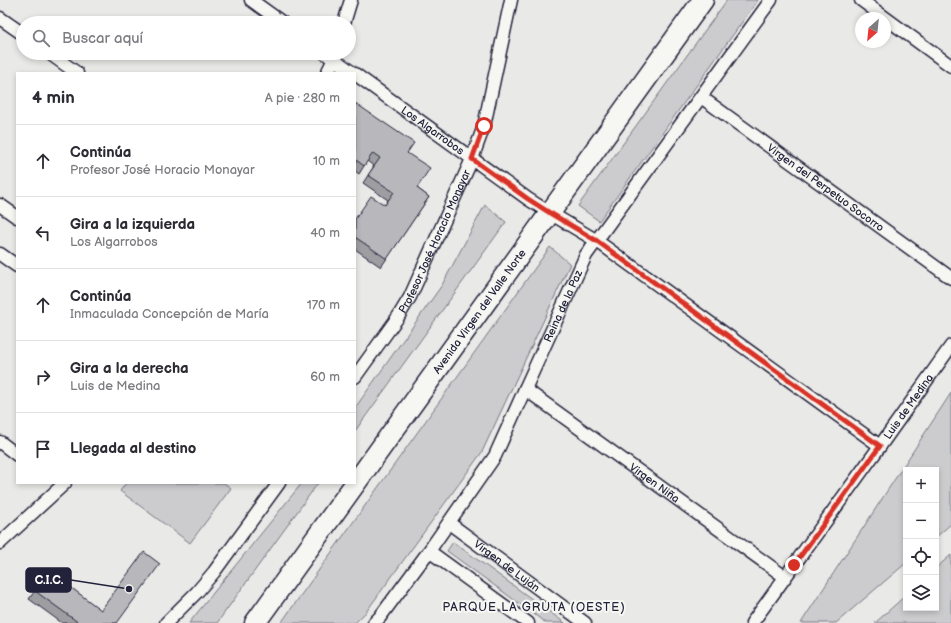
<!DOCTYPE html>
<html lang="es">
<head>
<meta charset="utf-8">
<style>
  :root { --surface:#fff; --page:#f7f7f7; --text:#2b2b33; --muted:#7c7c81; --line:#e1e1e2 }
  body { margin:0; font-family:"Balsamiq Sans",sans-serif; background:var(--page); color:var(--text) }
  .controls { position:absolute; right:12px; bottom:12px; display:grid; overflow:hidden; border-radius:0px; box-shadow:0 2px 6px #0003 }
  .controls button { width:36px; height:36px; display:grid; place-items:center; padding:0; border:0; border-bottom:1px solid var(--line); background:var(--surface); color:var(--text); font:20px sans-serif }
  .compass { position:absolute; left:855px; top:12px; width:36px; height:36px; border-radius:50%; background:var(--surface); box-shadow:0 2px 6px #0003; rotate:207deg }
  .stop { position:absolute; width:12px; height:12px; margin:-9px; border:3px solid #d93025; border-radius:50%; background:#fff }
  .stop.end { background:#d93025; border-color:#fff; box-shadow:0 1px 4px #0008 }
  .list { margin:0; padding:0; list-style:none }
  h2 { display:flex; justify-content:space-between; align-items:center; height:52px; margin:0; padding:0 16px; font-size:17px }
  h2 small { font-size:13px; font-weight:400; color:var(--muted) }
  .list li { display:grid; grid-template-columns:26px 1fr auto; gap:12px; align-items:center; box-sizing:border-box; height:72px; padding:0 16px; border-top:1px solid var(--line) }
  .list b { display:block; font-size:15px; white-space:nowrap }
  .list p { margin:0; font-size:13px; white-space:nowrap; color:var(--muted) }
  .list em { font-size:13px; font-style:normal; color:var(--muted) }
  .icon { flex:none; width:22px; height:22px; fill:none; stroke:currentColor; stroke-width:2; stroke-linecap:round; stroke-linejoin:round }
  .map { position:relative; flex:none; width:951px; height:623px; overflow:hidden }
  .search { position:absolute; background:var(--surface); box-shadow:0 2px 6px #0003; left:16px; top:16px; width:340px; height:44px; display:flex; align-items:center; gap:10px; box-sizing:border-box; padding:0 14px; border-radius:22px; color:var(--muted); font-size:15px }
  .panel { position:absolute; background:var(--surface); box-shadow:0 2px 6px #0003; left:16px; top:72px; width:340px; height:412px; border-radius:0px }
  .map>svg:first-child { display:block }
  .green { fill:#ccccce; stroke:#777784 }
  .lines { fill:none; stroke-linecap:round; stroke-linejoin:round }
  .street-casing { stroke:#22223b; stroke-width:15 }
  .primary-casing { stroke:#22223b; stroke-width:23 }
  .street { stroke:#f6f6f2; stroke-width:12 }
  .primary { stroke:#f6f6f2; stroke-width:20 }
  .wall { fill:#9e9ea2; stroke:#22223b }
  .building { fill:#b8b8bc; stroke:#22223b }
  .route { stroke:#d93025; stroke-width:5 }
  .labels { text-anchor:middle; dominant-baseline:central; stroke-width:4; stroke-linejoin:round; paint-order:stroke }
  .street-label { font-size:11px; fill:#22223b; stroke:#f6f6f2 }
  .neighbourhood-label { font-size:12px; letter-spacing:1px; fill:#22223b; stroke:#f6f6f2 }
  .leader { fill:none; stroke:#22223b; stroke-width:1.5 }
  .callout-dot { fill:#22223b; stroke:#f6f6f2; stroke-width:1.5 }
  .callout { fill:#22223b; stroke:#22223b; stroke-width:1.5 }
  .callout-label { font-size:12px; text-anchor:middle; font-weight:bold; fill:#fff }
</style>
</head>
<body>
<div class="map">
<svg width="951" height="623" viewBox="0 0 951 623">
  <rect width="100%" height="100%" fill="#e9e9e7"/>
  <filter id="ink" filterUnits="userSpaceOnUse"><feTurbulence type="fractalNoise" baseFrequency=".025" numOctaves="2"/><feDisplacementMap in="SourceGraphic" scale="8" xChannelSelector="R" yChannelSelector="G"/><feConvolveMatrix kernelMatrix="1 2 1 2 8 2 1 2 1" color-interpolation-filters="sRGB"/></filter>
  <g filter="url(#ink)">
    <g class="green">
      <polygon points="727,0 758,0 599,221 578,206"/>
      <polygon points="485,205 506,222 355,431 355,408 442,285"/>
      <polygon points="550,247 570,264 482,452 366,612 355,623 281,623"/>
      <polygon points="951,393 951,524 936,537 936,470 906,470 906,563 836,623 801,623"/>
      <polygon points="126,483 224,483 231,488 190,543 120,491"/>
      <polygon points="302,483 318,483 217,623 189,623"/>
      <polygon points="453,542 565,623 546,623 447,551"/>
      <polygon points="951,555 951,623 875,623 906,595 906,608 936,608 936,568"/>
    </g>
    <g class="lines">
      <defs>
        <g id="street">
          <polyline points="251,0 283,23"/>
          <polyline points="861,0 951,66"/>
          <polyline points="0,18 23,34"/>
          <polyline points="344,23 351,0"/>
          <polyline points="49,53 77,73"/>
          <polyline points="325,53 353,73"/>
          <polyline points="327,73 334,59 336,53"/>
          <path id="s1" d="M355,74L528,199L550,213L597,241L880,446"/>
          <path id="s2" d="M701,97L951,278"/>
          <polyline points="0,205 17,217"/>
          <polyline points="0,254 17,266"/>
          <path id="s3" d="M355,377L398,317L410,297L472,159L484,126L511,0"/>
          <path id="s4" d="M525,389L785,577"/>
          <polyline points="0,442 17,455"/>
          <path id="s5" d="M449,523L585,623"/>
          <polyline points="0,543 65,483"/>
          <polyline points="429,551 528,623"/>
          <polyline points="166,623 197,592 214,572 279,483"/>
          <path id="s6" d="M374,623L380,617L429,551L495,456L525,389L586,255L771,0"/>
          <path id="s7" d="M752,623L880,446L951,346"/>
        </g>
        <g id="primary">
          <path id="s8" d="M255,623L703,0"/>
        </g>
      </defs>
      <use href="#street" class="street-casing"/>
      <use href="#primary" class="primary-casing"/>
      <use href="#street" class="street"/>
      <use href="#primary" class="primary"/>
    </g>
    <g class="wall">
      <polygon points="355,103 407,153 417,188 429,197 381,267 355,249 355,219 385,205 388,200 363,183 374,166 367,161 359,174 355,171"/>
      <polygon points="49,571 117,623 62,623 29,599"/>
    </g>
    <g class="building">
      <polygon points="355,103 414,143 407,153 430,168 417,188 429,197 387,259 355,237 355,219 371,196 385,205 394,192 368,175 380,158 373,153 364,166 355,159"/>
      <polygon points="144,552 160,564 117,623 79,623 35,591 49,571 101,610"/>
    </g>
  </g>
  <g class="lines" filter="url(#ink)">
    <polyline class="route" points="484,126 472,159 528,199 550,213 597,241 880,446 794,565"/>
  </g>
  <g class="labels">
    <g class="street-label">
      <text stroke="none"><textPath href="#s1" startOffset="96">Los Algarrobos</textPath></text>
      <text stroke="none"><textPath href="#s2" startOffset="154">Virgen del Perpetuo Socorro</textPath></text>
      <text stroke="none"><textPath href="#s3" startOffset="158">Profesor José Horacio Monayar</textPath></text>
      <text stroke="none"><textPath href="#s6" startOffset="371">Reina de la Paz</textPath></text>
      <text stroke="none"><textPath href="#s8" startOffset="384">Avenida Virgen del Valle Norte</textPath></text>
      <text stroke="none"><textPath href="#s7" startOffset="267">Luis de Medina</textPath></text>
      <text stroke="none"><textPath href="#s4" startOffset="160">Virgen Niña</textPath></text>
      <text stroke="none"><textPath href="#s5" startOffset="72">Virgen de Luján</textPath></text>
    </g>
    <g class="neighbourhood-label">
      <text x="534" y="607">PARQUE LA GRUTA (OESTE)</text>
    </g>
  </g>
  <path class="leader" d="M129 589L71 580"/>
  <circle class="callout-dot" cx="129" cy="589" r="4"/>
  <rect class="callout" x="26" y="568" width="45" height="24" rx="4"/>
  <g class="callout-label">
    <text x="49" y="584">C.I.C.</text>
  </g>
</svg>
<div class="controls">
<button>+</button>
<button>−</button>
<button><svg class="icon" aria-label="locate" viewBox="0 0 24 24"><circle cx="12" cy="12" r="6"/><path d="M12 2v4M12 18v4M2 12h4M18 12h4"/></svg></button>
<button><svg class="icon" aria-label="layers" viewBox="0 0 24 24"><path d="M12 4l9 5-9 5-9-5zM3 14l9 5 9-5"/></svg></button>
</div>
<svg class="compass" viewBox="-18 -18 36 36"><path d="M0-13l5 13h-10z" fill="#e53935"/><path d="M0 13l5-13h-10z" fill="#7c7c81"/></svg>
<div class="stop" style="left:484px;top:126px"></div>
<div class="stop end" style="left:794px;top:565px"></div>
<div class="search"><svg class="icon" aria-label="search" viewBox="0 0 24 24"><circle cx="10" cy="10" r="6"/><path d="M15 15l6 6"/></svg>Buscar aquí</div>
<section class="panel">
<h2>4 min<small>A pie · 280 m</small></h2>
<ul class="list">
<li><svg class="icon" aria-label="ahead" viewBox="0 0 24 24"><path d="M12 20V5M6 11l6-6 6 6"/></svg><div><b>Continúa</b><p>Profesor José Horacio Monayar</p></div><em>10 m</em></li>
<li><svg class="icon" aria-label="left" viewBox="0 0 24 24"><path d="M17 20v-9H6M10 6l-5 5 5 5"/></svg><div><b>Gira a la izquierda</b><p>Los Algarrobos</p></div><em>40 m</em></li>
<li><svg class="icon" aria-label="ahead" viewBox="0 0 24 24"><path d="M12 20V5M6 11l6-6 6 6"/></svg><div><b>Continúa</b><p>Inmaculada Concepción de María</p></div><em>170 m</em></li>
<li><svg class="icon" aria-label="right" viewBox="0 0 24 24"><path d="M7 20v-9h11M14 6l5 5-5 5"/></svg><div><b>Gira a la derecha</b><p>Luis de Medina</p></div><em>60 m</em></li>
<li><svg class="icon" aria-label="arrive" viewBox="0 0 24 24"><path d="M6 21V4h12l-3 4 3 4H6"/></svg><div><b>Llegada al destino</b></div></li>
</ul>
</section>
</div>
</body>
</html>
